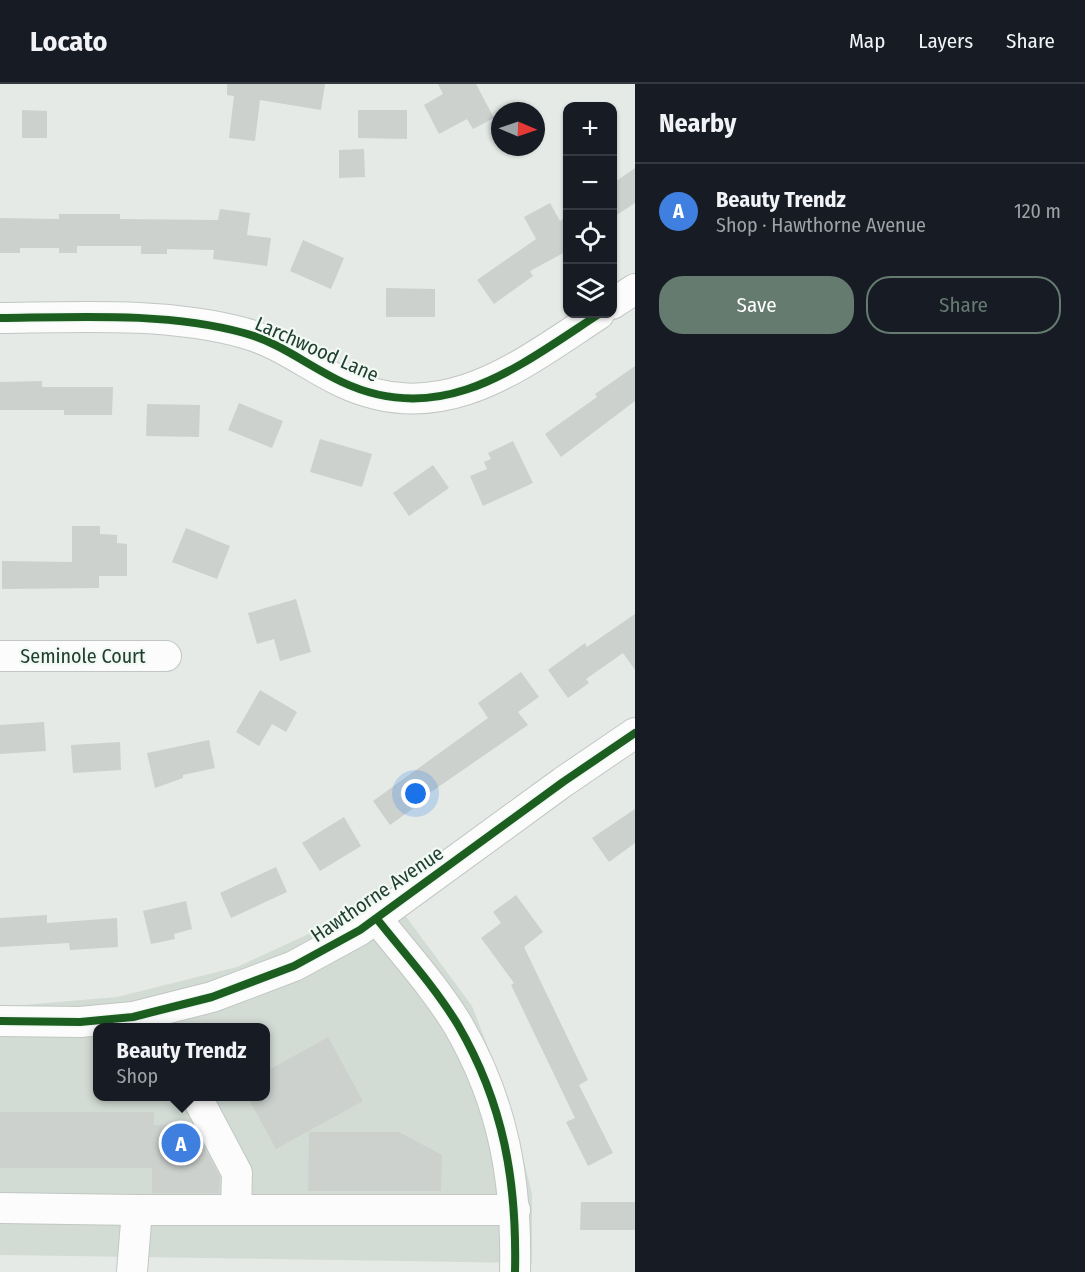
<!DOCTYPE html>
<html lang="en">
<head>
<meta charset="utf-8">
<style>
  :root { --surface:#171b24; --page:#242831; --text:#f1f3f6; --muted:#9ea1a6; --line:#363941; --accent:#657b70 }
  body { margin:0; font-family:"Fira Sans Condensed",sans-serif; background:var(--page); color:var(--text) }
  .controls { position:absolute; right:18px; top:18px; display:grid; overflow:hidden; border-radius:12px; box-shadow:0 2px 4px #0004 }
  .controls button { width:54px; height:54px; display:grid; place-items:center; padding:0; border:0; border-bottom:2px solid var(--line); background:var(--surface); color:var(--text); font:30px sans-serif }
  .compass { position:absolute; left:491px; top:18px; width:54px; height:54px; border-radius:50%; background:var(--surface); box-shadow:0 2px 4px #0004; rotate:92deg }
  .you { position:absolute; left:416px; top:710px; width:21px; height:21px; margin:-15px; border:4px solid #fff; border-radius:50%; background:#1a73e8; box-shadow:0 0 0 9px #1a73e833 }
  .badge { display:grid; place-items:center; width:39px; height:39px; border-radius:50%; background:var(--accent); color:#fff; font-size:20px; font-weight:700 }
  .pin { position:absolute; translate:-50% -50%; border:3px solid #fff; box-shadow:0 2px 6px #0006 }
  .popup { position:absolute; left:93px; top:939px; width:177px; height:78px; box-sizing:border-box; display:grid; place-content:center; border-radius:12px; background:var(--surface); filter:drop-shadow(0 2px 4px #0005); font-size:20px; white-space:nowrap; color:var(--muted) }
  .popup b { font-size:22px; color:var(--text) }
  .popup::after { content:''; position:absolute; left:50%; top:100%; margin-left:-12px; border:12px solid transparent; border-top-color:var(--surface) }
  .list { margin:0; padding:0; list-style:none }
  h2 { display:flex; justify-content:space-between; align-items:center; height:78px; margin:0; padding:0 24px; font-size:26px }
  h2 small { font-size:20px; font-weight:400; color:var(--muted) }
  .list li { display:grid; grid-template-columns:39px 1fr auto; gap:18px; align-items:center; box-sizing:border-box; height:96px; padding:0 24px; border-top:2px solid var(--line) }
  .list b { display:block; font-size:22px; white-space:nowrap }
  .list p { margin:0; font-size:20px; white-space:nowrap; color:var(--muted) }
  .list em { font-size:20px; font-style:normal; color:var(--muted) }
  .actions { display:flex; gap:12px; padding:18px 24px }
  .actions a { flex:1; padding:14px 0; border:2px solid var(--accent); border-radius:24px; text-align:center; font-size:21px; color:var(--accent) }
  .actions .main { background:var(--accent); color:#fff }
  .icon { flex:none; width:33px; height:33px; fill:none; stroke:currentColor; stroke-width:2; stroke-linecap:round; stroke-linejoin:round }
  .map { position:relative; flex:none; width:635px; height:1188px; overflow:hidden }
  header { display:flex; align-items:center; gap:36px; box-sizing:border-box; height:84px; padding:0 30px; background:var(--surface); border-bottom:2px solid var(--line) }
  header strong { font-size:28px }
  nav { display:flex; gap:33px; margin-inline-start:auto; font-size:21px }
  main { display:flex }
  aside { flex:1; background:var(--surface) }
  .map>svg:first-child { display:block }
  .built { fill:#d2dcd5; fill-rule:evenodd }
  .building { fill:#ccd1ce }
  .lines { fill:none; stroke-linecap:round; stroke-linejoin:round }
  .minor-casing { stroke:#c2c7c3; stroke-width:32 }
  .minor { stroke:#fbfcfb; stroke-width:30 }
  .cycleway-casing { stroke:#f2f9f4; stroke-width:11 }
  .cycleway { stroke:#1b5e20; stroke-width:8 }
  .labels { text-anchor:middle; dominant-baseline:central; stroke-width:4.5; stroke-linejoin:round; paint-order:stroke }
  .street-label { font-size:20px; fill:#203f30; stroke:#f2f9f4 }
</style>
</head>
<body>
<header>
<strong>Locato</strong>
<nav><a>Map</a><a>Layers</a><a>Share</a></nav>
</header>
<main>
<div class="map">
<svg width="635" height="1188" viewBox="0 0 635 1188">
  <rect width="100%" height="100%" fill="#e5eae6"/>
  <path class="built" d="M382,800L472,922L510,1020L532,1110V1179L0,1171V923L117,913L237,883L330,840ZM97,944H265V1012H97Z"/>
  <g class="building">
    <polygon points="227,0 325,0 321,26 260,16 255,57 229,54 234,12 227,11"/>
    <polygon points="438,0 476,0 494,34 473,45 467,35 439,50 424,21 443,10"/>
    <polygon points="22,26 47,27 47,54 22,54"/>
    <polygon points="358,26 407,26 407,55 358,54"/>
    <polygon points="364,65 365,93 339,94 339,66"/>
    <polygon points="635,84 635,119 612,134 612,100"/>
    <polygon points="550,119 560,137 567,132 567,167 530,187 533,192 494,220 477,196 536,155 524,133"/>
    <polygon points="220,125 250,129 247,151 271,154 267,182 213,175 214,166 167,165 167,170 141,170 141,162 77,162 77,169 59,169 59,164 20,164 20,169 0,169 0,134 59,135 59,130 120,130 120,135 218,136"/>
    <polygon points="303,156 344,174 331,205 290,187"/>
    <polygon points="386,204 435,205 435,233 386,233"/>
    <polygon points="635,282 635,317 561,373 545,350 597,313 595,310"/>
    <polygon points="42,297 42,303 113,303 112,331 64,331 64,326 0,326 0,298"/>
    <polygon points="239,319 283,337 272,364 228,346"/>
    <polygon points="147,320 200,321 199,353 146,352"/>
    <polygon points="320,355 372,370 362,403 310,388"/>
    <polygon points="513,357 533,399 483,422 470,392 487,385 484,378 491,375 488,369"/>
    <polygon points="433,381 449,404 409,432 393,409"/>
    <polygon points="72,442 100,442 100,450 117,451 117,459 127,460 127,492 99,492 99,504 2,505 2,477 72,478"/>
    <polygon points="186,444 230,462 217,495 172,478"/>
    <polygon points="296,515 311,568 280,577 274,555 257,560 248,529"/>
    <polygon points="635,530 635,586 623,569 586,595 589,599 568,614 548,586 585,559 587,563"/>
    <polygon points="521,588 539,613 518,628 528,641 428,710 429,713 390,741 373,717 488,634 478,619"/>
    <polygon points="260,606 297,628 286,648 272,640 259,662 236,648"/>
    <polygon points="44,638 46,667 0,670 0,641"/>
    <polygon points="209,656 215,684 183,691 183,694 155,704 147,669"/>
    <polygon points="120,658 121,686 73,689 71,661"/>
    <polygon points="635,725 635,759 609,778 592,754"/>
    <polygon points="344,733 361,762 320,787 302,759"/>
    <polygon points="276,783 287,808 231,834 220,809"/>
    <polygon points="516,811 543,848 524,863 588,996 579,1001 613,1069 588,1082 566,1038 575,1034 511,901 514,899 481,854 501,839 493,828"/>
    <polygon points="186,817 192,845 174,850 175,855 151,860 143,827"/>
    <polygon points="47,831 47,839 117,834 118,863 70,866 69,859 0,863 0,834"/>
    <polygon points="328,953 363,1017 276,1065 247,1012 265,1012 265,988"/>
    <polygon points="0,1028 154,1028 154,1041 192,1041 220,1093 219,1109 152,1109 152,1084 0,1084"/>
    <polygon points="309,1048 399,1048 442,1071 441,1107 308,1107"/>
    <polygon points="581,1118 635,1118 635,1146 580,1146"/>
  </g>
  <g class="lines">
    <defs>
      <g id="minor">
        <polyline points="612,220 635,205"/>
        <path d="M0,234C78,233 168,228 244,249C281,259 308,282 342,298C442,345 518,283 599,230"/>
        <polyline points="0,572 166,572"/>
        <path d="M377,835C404,869 435,903 458,941C504,1020 517,1098 515,1188"/>
        <polyline points="0,937 80,938 133,933 212,913 294,882 360,846 563,698 635,649"/>
        <polyline points="200,1019 237,1089 236,1126"/>
        <polyline points="0,1124 137,1126 515,1126"/>
        <polyline points="132,1188 137,1126"/>
      </g>
    </defs>
    <use href="#minor" class="minor-casing"/>
    <use href="#minor" class="minor"/>
    <defs>
      <g id="cycleway">
        <path d="M0,234C78,233 168,228 244,249C281,259 308,282 342,298C442,345 518,283 599,230"/>
        <path d="M377,835C404,869 435,903 458,941C504,1020 517,1098 515,1188"/>
        <polyline points="0,937 80,938 133,933 212,913 294,882 360,846 563,698 635,649"/>
      </g>
    </defs>
    <use href="#cycleway" class="cycleway-casing"/>
    <use href="#cycleway" class="cycleway"/>
  </g>
  <g class="labels">
    <g class="street-label">
      <text transform="translate(317 265) rotate(24)">Larchwood Lane</text>
      <text x="83" y="572">Seminole Court</text>
      <text transform="translate(377 810) rotate(-34)">Hawthorne Avenue</text>
    </g>
  </g>
</svg>
<div class="controls">
<button>+</button>
<button>−</button>
<button><svg class="icon" aria-label="locate" viewBox="0 0 24 24"><circle cx="12" cy="12" r="6"/><path d="M12 2v4M12 18v4M2 12h4M18 12h4"/></svg></button>
<button><svg class="icon" aria-label="layers" viewBox="0 0 24 24"><path d="M12 4l9 5-9 5-9-5zM3 14l9 5 9-5"/></svg></button>
</div>
<svg class="compass" viewBox="-18 -18 36 36"><path d="M0-13l5 13h-10z" fill="#e53935"/><path d="M0 13l5-13h-10z" fill="#9ea1a6"/></svg>
<div class="you"></div>
<div class="pin badge" style="left:181px;top:1059px;background:#3f7fe0">A</div>
<div class="popup"><b>Beauty Trendz</b>Shop</div>
</div>
<aside>
<h2>Nearby<small></small></h2>
<ul class="list">
<li><span class="badge" style="background:#3f7fe0">A</span><div><b>Beauty Trendz</b><p>Shop · Hawthorne Avenue</p></div><em>120 m</em></li>
</ul>
<div class="actions"><a class="main">Save</a><a>Share</a></div>
</aside>
</main>
</body>
</html>
